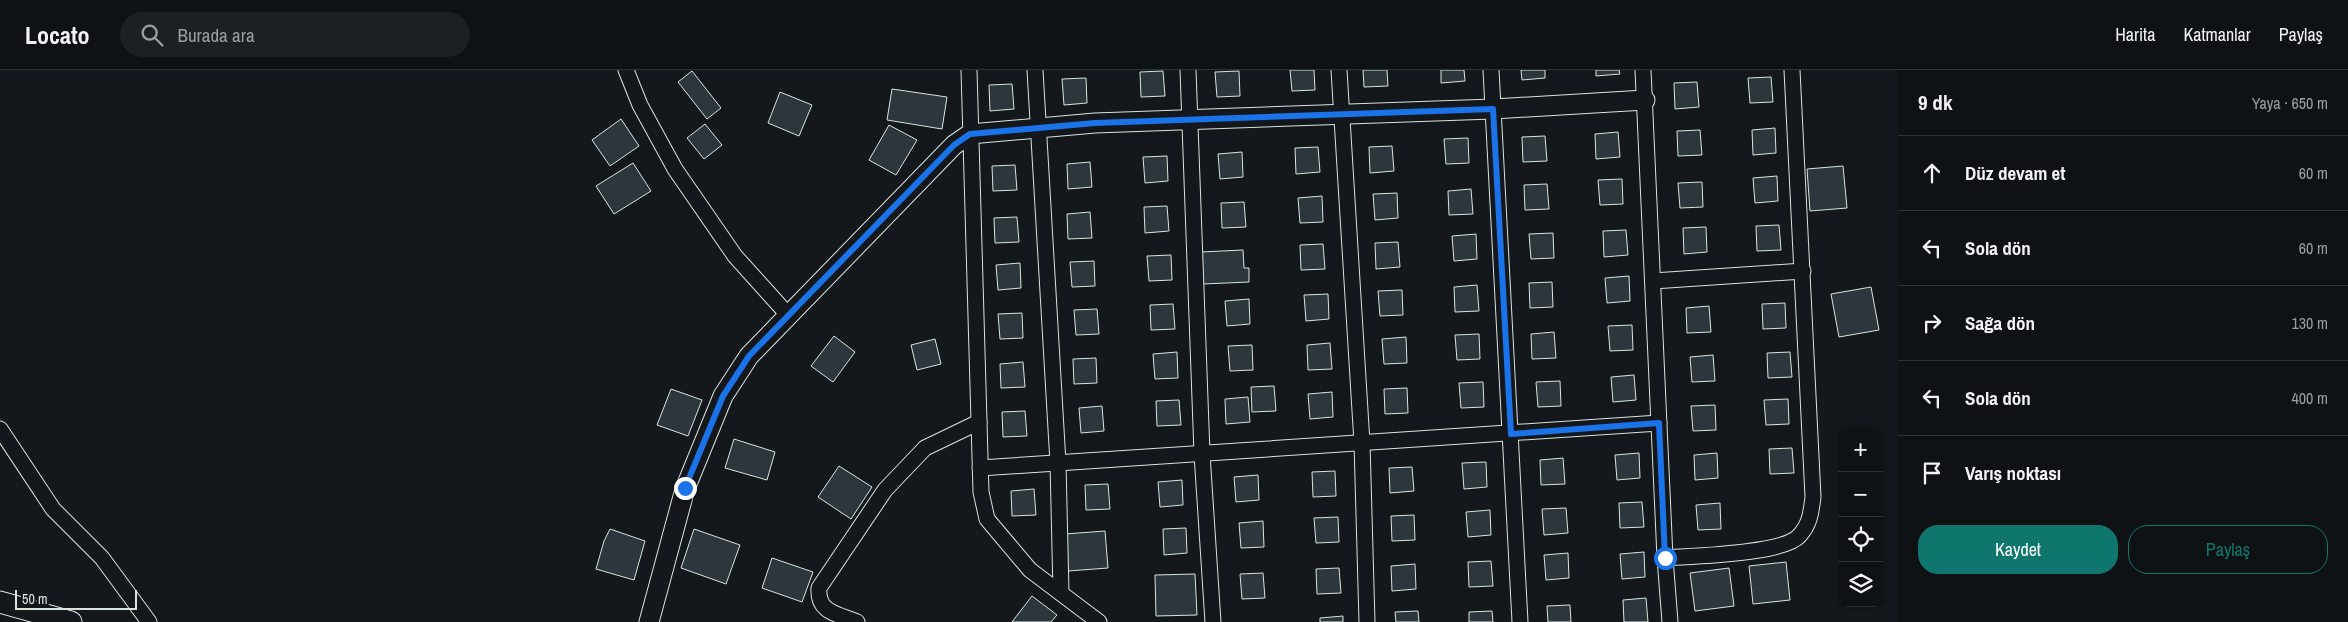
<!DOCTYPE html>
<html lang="tr">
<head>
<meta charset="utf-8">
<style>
  :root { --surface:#0f1215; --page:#1d2022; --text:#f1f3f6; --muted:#9b9ea0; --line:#2f3234; --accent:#0f766e }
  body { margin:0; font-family:"Archivo Narrow",sans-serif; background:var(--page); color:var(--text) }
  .controls { position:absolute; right:15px; bottom:15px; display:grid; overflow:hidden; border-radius:10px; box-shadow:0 1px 4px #0004 }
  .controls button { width:45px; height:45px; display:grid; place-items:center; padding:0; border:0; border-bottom:1px solid var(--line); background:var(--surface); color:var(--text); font:25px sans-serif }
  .scale { position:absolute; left:15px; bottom:12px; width:122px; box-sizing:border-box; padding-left:5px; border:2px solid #d8e6dc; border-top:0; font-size:14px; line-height:18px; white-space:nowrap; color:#d8e6dc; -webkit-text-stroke:4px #14181c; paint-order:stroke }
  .stop { position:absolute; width:15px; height:15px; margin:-11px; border:4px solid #1a73e8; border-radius:50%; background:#fff }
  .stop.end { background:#1a73e8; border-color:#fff; box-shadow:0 1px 5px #0008 }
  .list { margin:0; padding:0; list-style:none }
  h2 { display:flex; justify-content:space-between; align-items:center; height:65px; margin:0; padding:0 20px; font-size:21px }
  h2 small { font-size:16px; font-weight:400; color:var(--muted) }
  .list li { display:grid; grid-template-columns:32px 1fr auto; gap:15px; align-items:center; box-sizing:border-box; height:75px; padding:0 20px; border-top:1px solid var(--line) }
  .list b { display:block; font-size:19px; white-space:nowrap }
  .list em { font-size:16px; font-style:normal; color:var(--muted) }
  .actions { display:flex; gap:10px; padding:15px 20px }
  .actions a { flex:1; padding:11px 0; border:1px solid var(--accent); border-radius:20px; text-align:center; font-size:18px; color:var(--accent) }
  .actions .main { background:var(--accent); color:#fff }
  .icon { flex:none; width:28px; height:28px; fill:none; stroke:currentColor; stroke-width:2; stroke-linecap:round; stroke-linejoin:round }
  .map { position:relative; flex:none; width:1898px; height:552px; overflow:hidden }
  header { display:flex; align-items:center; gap:30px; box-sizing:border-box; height:70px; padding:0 25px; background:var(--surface); border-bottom:1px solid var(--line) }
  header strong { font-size:24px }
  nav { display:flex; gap:28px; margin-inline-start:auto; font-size:18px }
  .search { width:350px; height:45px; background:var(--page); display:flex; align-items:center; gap:12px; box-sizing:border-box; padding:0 18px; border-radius:28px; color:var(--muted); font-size:19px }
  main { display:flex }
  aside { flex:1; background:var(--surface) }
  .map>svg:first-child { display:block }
  .building { fill:#2c363c; stroke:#d8e6dc }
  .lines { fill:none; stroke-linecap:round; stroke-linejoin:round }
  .minor-casing { stroke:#d8e6dc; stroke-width:17 }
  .tertiary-casing { stroke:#d8e6dc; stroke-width:21 }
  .secondary-casing { stroke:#d8e6dc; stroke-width:23 }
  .minor { stroke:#14181c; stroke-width:15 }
  .tertiary { stroke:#14181c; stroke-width:19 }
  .secondary { stroke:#14181c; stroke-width:21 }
  .route { stroke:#1a73e8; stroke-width:6 }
</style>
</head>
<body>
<header>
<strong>Locato</strong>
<div class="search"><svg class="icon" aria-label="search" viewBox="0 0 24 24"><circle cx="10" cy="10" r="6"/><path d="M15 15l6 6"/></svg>Burada ara</div>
<nav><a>Harita</a><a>Katmanlar</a><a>Paylaş</a></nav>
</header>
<main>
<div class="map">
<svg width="1898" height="552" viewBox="0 0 1898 552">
  <rect width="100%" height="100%" fill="#14181c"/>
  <g class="building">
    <polygon points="1290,0 1314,0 1315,20 1292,21"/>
    <polygon points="1363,0 1387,0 1388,16 1364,17"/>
    <polygon points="1441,0 1464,0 1465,11 1441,13"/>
    <polygon points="1521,0 1545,0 1545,8 1522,10"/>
    <polygon points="1596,0 1619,0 1620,4 1596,6"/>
    <polygon points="692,1 721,38 707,49 678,12"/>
    <polygon points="1163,1 1165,26 1141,27 1140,2"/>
    <polygon points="1239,1 1240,26 1217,27 1215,2"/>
    <polygon points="1771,7 1773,32 1750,33 1748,8"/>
    <polygon points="1086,8 1087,33 1064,35 1062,9"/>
    <polygon points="1697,12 1699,37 1675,39 1674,13"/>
    <polygon points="1012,14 1014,39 990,41 989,15"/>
    <polygon points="892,19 947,27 942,59 887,50"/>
    <polygon points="780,22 812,35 799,66 768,53"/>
    <polygon points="621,49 639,76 610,96 592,70"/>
    <polygon points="705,54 722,75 704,89 687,68"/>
    <polygon points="889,55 917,70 896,105 869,90"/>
    <polygon points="1775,58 1776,83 1753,85 1752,60"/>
    <polygon points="1700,60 1702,85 1678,86 1677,61"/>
    <polygon points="1618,62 1620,87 1596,89 1595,64"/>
    <polygon points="1545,66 1547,91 1523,92 1522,67"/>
    <polygon points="1468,68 1469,93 1446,94 1444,69"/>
    <polygon points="1392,76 1394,101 1370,103 1369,77"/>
    <polygon points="1318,77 1320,102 1296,104 1295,78"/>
    <polygon points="1242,82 1243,107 1220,109 1218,84"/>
    <polygon points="1167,86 1168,111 1145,113 1143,87"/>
    <polygon points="1090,92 1092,117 1068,119 1067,94"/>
    <polygon points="633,93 651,121 614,144 596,116"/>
    <polygon points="1015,95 1017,120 993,121 992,96"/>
    <polygon points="1843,96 1847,138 1810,141 1807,99"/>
    <polygon points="1777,106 1778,131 1755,133 1753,108"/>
    <polygon points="1622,109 1623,134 1600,135 1598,110"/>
    <polygon points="1702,112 1703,137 1680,138 1678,113"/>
    <polygon points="1547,114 1549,139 1525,140 1524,115"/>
    <polygon points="1471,119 1473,144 1449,145 1448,121"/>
    <polygon points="1397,123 1398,148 1375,150 1373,124"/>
    <polygon points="1322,126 1323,152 1300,153 1298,128"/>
    <polygon points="1244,132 1246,157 1222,158 1221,133"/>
    <polygon points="1167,136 1169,161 1145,163 1144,137"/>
    <polygon points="1090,142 1092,168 1068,169 1067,144"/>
    <polygon points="1017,147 1019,172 995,173 994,148"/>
    <polygon points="1779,155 1781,180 1757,181 1756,156"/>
    <polygon points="1706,157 1707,182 1684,184 1683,158"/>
    <polygon points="1626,160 1628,185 1604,187 1603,161"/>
    <polygon points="1553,163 1554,188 1531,189 1529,164"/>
    <polygon points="1476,164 1477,189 1454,191 1452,166"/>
    <polygon points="1398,172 1400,197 1376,199 1375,173"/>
    <polygon points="1323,174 1325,199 1301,200 1300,175"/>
    <polygon points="1243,180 1244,198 1249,198 1249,212 1203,214 1201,182"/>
    <polygon points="1171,185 1172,210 1149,211 1147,186"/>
    <polygon points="1094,191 1095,216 1072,217 1070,192"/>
    <polygon points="1020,193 1021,218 998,220 996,195"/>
    <polygon points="1629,206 1630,231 1607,233 1605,208"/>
    <polygon points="1552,212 1553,237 1530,238 1529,213"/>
    <polygon points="1477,215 1479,241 1455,242 1454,217"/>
    <polygon points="1871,217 1879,260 1839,267 1831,224"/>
    <polygon points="1402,220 1403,245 1380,246 1378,221"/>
    <polygon points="1328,224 1329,249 1306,251 1304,225"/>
    <polygon points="1249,229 1250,254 1227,256 1225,231"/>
    <polygon points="1785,233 1786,258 1763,259 1762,234"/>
    <polygon points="1173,234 1175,259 1151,260 1150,235"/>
    <polygon points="1709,236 1711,262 1687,263 1686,238"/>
    <polygon points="1097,239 1099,264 1076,265 1074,240"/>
    <polygon points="1022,243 1023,268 1000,269 998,244"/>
    <polygon points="1632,255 1633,280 1610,281 1608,256"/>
    <polygon points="1554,262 1556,288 1532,289 1531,264"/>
    <polygon points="1479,264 1480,289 1457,290 1455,265"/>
    <polygon points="834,266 855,282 833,312 811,296"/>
    <polygon points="1406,267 1407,293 1384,294 1382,269"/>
    <polygon points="935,269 941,294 917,300 911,275"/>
    <polygon points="1330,273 1332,299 1308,300 1307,275"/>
    <polygon points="1252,275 1253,300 1230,301 1228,276"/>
    <polygon points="1177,282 1178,308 1155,309 1153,284"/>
    <polygon points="1790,282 1792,307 1768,308 1767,283"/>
    <polygon points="1713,285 1715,311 1692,312 1690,287"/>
    <polygon points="1096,288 1097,313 1074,314 1073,289"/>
    <polygon points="1023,292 1025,317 1001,318 1000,294"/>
    <polygon points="1634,305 1636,330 1613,332 1611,307"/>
    <polygon points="1560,311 1561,336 1538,337 1536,312"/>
    <polygon points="1483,312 1484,337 1461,338 1459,313"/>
    <polygon points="1274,316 1276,341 1252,342 1251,317"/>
    <polygon points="1407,318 1408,343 1385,344 1384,319"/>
    <polygon points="671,319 702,330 688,366 657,355"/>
    <polygon points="1332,322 1333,347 1310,349 1308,324"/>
    <polygon points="1248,327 1250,352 1226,354 1225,329"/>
    <polygon points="1788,329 1789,354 1766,355 1764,330"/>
    <polygon points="1179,330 1181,355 1157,356 1156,331"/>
    <polygon points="1715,335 1716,360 1693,361 1691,336"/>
    <polygon points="1102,336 1104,361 1081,363 1079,338"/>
    <polygon points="1025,341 1027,366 1003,367 1002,342"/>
    <polygon points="734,369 775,382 767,410 725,398"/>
    <polygon points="1792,378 1794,403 1770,404 1769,379"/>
    <polygon points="1639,383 1640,408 1617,410 1615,385"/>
    <polygon points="1717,383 1718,408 1695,410 1694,385"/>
    <polygon points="1563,388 1565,414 1541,415 1540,390"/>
    <polygon points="1486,392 1487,417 1464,419 1462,393"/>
    <polygon points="839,396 872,417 851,449 818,427"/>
    <polygon points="1412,397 1414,421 1390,423 1389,398"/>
    <polygon points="1335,401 1336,426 1313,427 1312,402"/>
    <polygon points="1258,405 1259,430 1236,432 1234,407"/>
    <polygon points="1182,410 1183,435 1160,437 1158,412"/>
    <polygon points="1108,414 1110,439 1086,440 1085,415"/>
    <polygon points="1034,419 1036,445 1012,446 1011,421"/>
    <polygon points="1642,432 1644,457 1620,458 1619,433"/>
    <polygon points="1720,433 1721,459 1698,460 1696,435"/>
    <polygon points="1566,438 1568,463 1544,465 1542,439"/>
    <polygon points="1490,440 1491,465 1468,467 1466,442"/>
    <polygon points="1414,445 1415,470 1392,471 1391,446"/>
    <polygon points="1338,447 1339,472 1316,473 1314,448"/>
    <polygon points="1263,451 1264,477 1241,478 1239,453"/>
    <polygon points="1186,458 1187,483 1164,485 1163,459"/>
    <polygon points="610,459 645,471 634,510 596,499 604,471"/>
    <polygon points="694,459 740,475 726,514 681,498"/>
    <polygon points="1105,461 1108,498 1068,501 1065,464"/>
    <polygon points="1644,482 1645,507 1622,509 1620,484"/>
    <polygon points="1568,483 1569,508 1546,510 1544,485"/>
    <polygon points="772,488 813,502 802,532 762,518"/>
    <polygon points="1491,491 1493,516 1469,517 1468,492"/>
    <polygon points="1786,492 1790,530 1753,534 1749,496"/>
    <polygon points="1415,494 1416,519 1392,521 1391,496"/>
    <polygon points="1339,498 1341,523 1317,524 1316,499"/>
    <polygon points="1729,498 1734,536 1695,541 1690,503"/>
    <polygon points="1263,503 1265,528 1242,529 1240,504"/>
    <polygon points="1195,504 1197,545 1156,546 1155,505"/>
    <polygon points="1032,526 1057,545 1051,552 1012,552"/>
    <polygon points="1646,528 1648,552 1624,552 1623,530"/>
    <polygon points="1570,535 1571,552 1548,552 1547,536"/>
    <polygon points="1418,541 1419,552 1396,552 1395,542"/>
    <polygon points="1492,541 1493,552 1469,552 1469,542"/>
    <polygon points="1343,546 1343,552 1320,552 1320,548"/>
  </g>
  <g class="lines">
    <defs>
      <g id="minor">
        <polyline points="626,0 640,35 675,99 735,186 789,246"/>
        <polyline points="969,0 981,422 987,449 1030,500 1099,552"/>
        <polyline points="1035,0 1058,393 1061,523"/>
        <polyline points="1188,0 1202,384 1213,552"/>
        <polyline points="1339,0 1362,373 1367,552"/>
        <polyline points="1491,0 1520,552"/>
        <polyline points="1643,0 1665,488 1670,552"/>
        <polyline points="1653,211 1803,201"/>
        <polyline points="0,359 53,439 102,488 149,552"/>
        <polyline points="980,398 1659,353"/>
        <path d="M1665,488C1692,486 1783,484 1799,466C1810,454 1811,443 1813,427L1792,0"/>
        <path d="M857,552C838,544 817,543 819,518L885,420L925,378L979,352"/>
      </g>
      <polyline id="tertiary" points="649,552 685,419 723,326 749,286 954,75 970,64 1095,53 1493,39 1645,30"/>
      <polyline id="secondary" points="0,532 71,552"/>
    </defs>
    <use href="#minor" class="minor-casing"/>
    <use href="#tertiary" class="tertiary-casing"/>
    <use href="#secondary" class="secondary-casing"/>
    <use href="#minor" class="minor"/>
    <use href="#tertiary" class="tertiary"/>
    <use href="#secondary" class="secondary"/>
  </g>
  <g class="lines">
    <polyline class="route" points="685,418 723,326 749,286 954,75 970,64 1095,53 1493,39 1511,364 1659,353 1665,488"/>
  </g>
</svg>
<div class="controls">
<button>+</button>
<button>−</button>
<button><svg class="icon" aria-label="locate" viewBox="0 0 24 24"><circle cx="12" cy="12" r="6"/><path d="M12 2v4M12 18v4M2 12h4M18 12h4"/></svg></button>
<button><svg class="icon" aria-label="layers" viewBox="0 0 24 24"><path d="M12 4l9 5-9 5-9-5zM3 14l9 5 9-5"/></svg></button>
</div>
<div class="scale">50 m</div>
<div class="stop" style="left:1665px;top:488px"></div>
<div class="stop end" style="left:685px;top:418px"></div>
</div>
<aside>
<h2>9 dk<small>Yaya · 650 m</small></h2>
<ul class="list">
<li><svg class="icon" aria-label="ahead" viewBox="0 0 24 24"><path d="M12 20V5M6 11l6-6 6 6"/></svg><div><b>Düz devam et</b></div><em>60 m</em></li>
<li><svg class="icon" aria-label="left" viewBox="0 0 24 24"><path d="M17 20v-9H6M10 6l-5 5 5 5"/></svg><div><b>Sola dön</b></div><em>60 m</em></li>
<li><svg class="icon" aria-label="right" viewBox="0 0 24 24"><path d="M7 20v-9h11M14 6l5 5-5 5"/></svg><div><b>Sağa dön</b></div><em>130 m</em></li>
<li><svg class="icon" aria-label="left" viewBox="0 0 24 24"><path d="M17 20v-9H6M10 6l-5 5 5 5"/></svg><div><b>Sola dön</b></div><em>400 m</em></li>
<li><svg class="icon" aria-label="arrive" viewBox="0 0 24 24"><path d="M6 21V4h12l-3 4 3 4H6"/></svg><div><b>Varış noktası</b></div></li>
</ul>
<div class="actions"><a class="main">Kaydet</a><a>Paylaş</a></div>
</aside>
</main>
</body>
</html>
